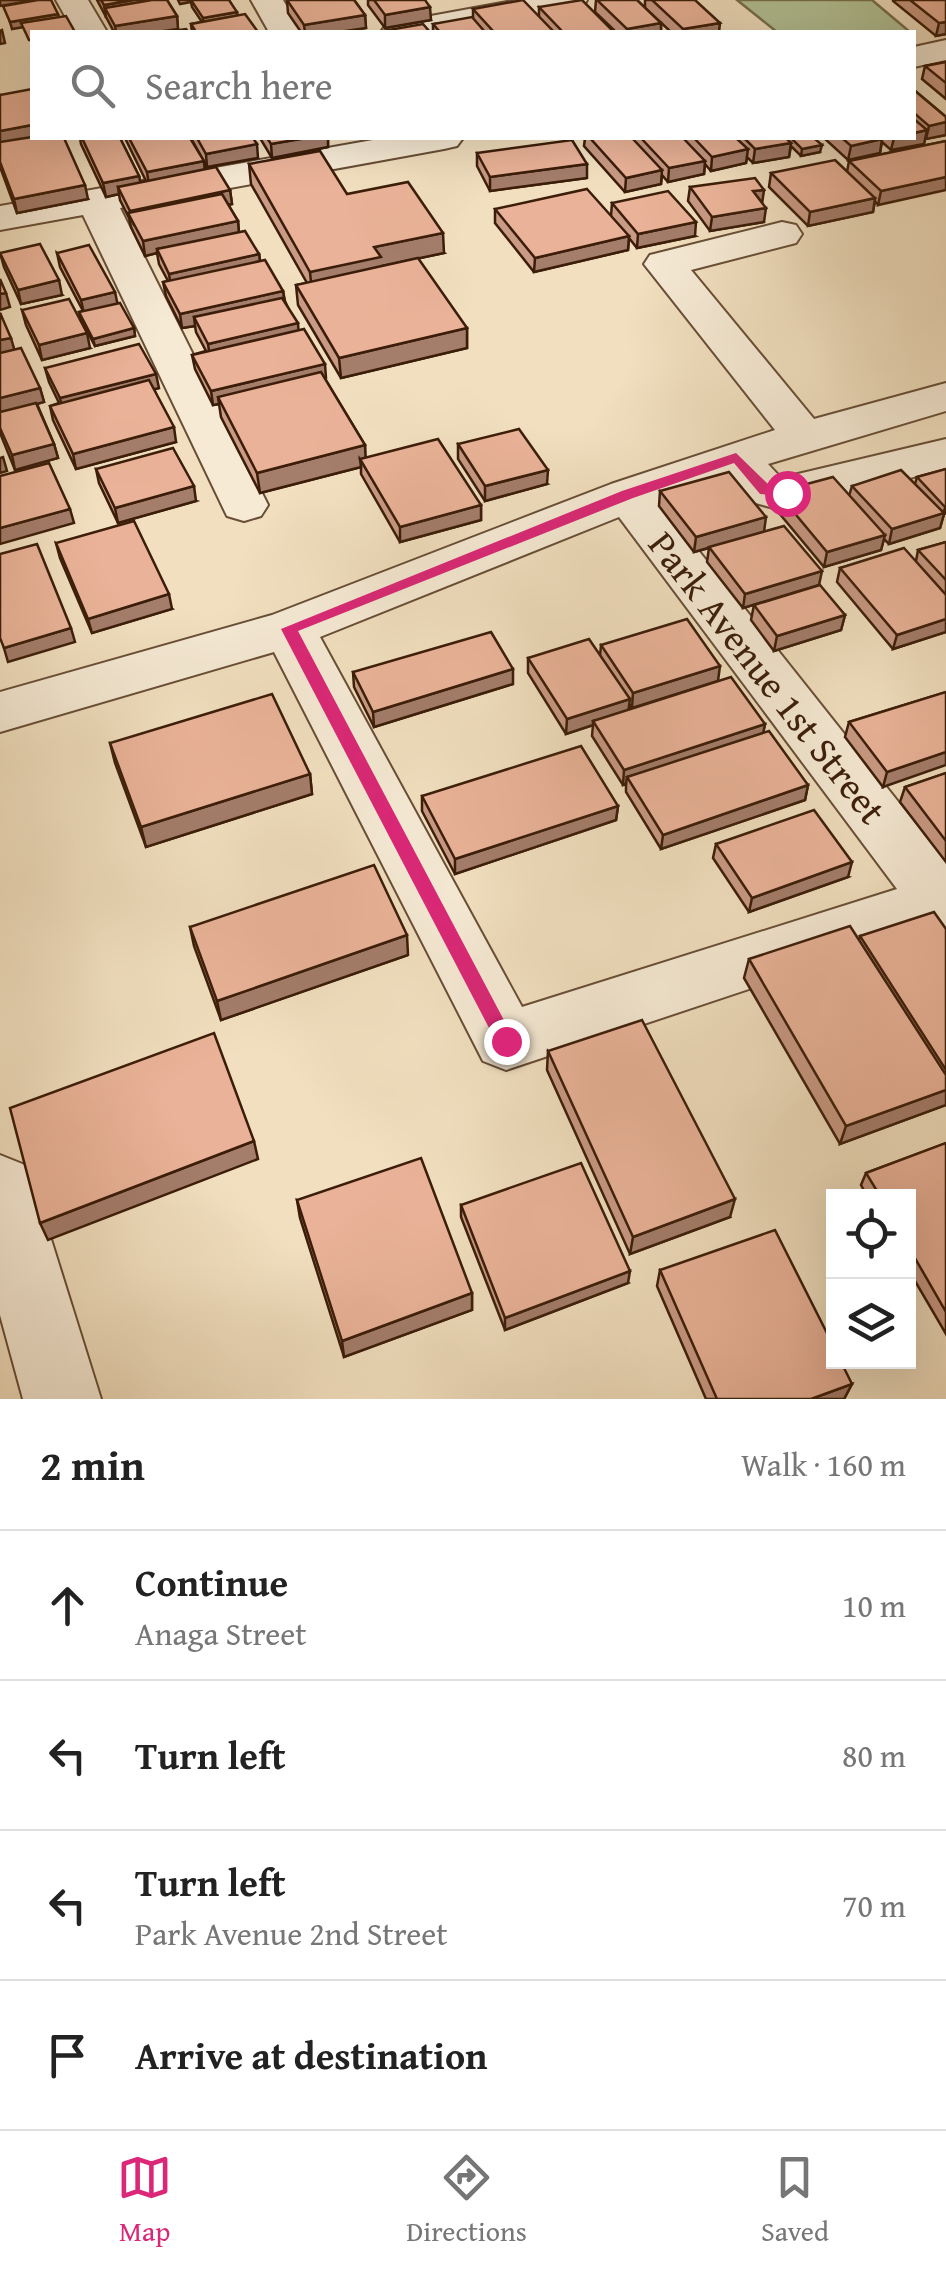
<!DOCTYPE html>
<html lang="en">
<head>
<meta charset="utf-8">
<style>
  :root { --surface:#fff; --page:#f2f2f2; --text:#222; --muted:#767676; --line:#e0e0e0; --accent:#db2777 }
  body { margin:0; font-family:"Gentium Book Plus",serif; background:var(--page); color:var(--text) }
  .controls { position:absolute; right:30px; bottom:30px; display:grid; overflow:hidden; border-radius:0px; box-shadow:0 10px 40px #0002 }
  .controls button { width:90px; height:90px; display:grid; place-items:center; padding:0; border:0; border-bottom:2px solid var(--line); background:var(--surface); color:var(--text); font:50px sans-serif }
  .stop { position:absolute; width:30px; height:30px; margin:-22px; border:8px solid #db2777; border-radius:50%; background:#fff }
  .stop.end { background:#db2777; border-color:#fff; box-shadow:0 2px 10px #0008 }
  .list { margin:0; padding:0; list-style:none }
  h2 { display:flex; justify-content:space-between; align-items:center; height:130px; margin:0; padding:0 40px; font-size:42px }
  h2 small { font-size:32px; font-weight:400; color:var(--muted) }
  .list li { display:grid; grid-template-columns:65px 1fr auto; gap:30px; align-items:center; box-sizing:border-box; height:150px; padding:0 40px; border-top:2px solid var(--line) }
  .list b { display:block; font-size:38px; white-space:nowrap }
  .list p { margin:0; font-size:32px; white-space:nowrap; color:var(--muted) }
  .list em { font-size:32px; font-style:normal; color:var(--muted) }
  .icon { flex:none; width:55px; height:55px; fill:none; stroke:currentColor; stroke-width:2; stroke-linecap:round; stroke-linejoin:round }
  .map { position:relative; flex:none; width:946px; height:1399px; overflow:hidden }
  .search { position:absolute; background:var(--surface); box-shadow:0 10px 40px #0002; left:30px; right:30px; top:30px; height:110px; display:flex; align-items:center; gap:25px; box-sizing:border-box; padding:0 35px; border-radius:0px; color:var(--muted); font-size:38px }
  .sheet { height:730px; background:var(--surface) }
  nav { display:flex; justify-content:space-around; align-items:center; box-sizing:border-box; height:140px; border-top:2px solid var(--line); background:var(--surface); font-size:28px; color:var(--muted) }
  nav a { display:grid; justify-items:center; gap:5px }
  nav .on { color:var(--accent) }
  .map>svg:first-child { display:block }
  .green { fill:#b3c397; stroke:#777050; stroke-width:2.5 }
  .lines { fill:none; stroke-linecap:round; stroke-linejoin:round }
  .minor-casing { stroke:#684e36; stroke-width:4 }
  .minor { fill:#f6ead5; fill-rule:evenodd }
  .wall { fill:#c99a84; stroke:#3b1d09; stroke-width:2.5 }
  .shaded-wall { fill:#a47d6b; stroke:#3b1d09; stroke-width:2.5 }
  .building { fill:#eab399; stroke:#3b1d09; stroke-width:2.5 }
  .route { fill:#db2777 }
  .labels { text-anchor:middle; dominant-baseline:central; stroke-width:8; stroke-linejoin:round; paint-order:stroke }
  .street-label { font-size:38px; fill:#3b1d09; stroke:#f6ead5 }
</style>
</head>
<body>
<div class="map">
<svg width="946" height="1399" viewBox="0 0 946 1399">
  <rect width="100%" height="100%" fill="#f1dfbf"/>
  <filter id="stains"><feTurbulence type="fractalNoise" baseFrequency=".002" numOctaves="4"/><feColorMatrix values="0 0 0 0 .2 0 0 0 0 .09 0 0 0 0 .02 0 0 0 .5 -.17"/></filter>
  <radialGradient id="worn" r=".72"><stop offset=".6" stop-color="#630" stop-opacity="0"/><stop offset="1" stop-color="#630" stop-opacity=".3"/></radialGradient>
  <polygon class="green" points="737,0 872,0 910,32 777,32"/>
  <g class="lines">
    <defs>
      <g id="minor">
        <polygon points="56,0 88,0 107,32 74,32"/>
        <polygon points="251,0 283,0 302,32 269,32"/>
        <polygon points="518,0 587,0 583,7 571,10 449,32 381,32 386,25 398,22"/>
        <polygon points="946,40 946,60 914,67 914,47"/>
        <polygon points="384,138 463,138 457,146 444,149 120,208 268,505 261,516 244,521 227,516 83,215 0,230 0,206"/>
        <path d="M782,222L796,225L802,234L796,243L691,270L814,419L946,383V411L768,464L781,478L946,439V469L781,510L748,501L728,478L659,501L946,862V932L932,928L506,1070L483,1061L274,652L0,732V692L272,615L611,484L775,430L644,264L650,255ZM619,517L897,889L522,1007L320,637Z"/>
        <polygon points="0,1155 25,1165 35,1188 101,1399 23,1399 0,1315"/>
      </g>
    </defs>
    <use href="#minor" class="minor-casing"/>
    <use href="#minor" class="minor"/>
  </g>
  <g class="wall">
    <polygon points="97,0 167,0 177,16 178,29 157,32 114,32"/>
    <polygon points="178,0 229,0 237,16 258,32 192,32 191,24 202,22 192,7 191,2 180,4"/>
    <polygon points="287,0 355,1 365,15 366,28 339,32 301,32 288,13"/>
    <polygon points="368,0 425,0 431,20 385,28 368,5"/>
    <polygon points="596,0 637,0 661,23 661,32 616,32 595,12"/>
    <polygon points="645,0 695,0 719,32 671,32 645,8"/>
    <polygon points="893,0 946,0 946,34 936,36 893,1"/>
    <polygon points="539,7 614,32 433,32 433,24 473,19 473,9 539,17"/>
    <polygon points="946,62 946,99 922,79 925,66"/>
    <polygon points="914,90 946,117 946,135 926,139 925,138 924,144 891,150 882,142 880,153 848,160 824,138 914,138"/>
    <polygon points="0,95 88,199 17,213 0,167"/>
    <polygon points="80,138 120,138 139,176 140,182 146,181 125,138 190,138 204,161 205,169 230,190 232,204 228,205 238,221 239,232 259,254 260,261 283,291 285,301 298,330 325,379 365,445 365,458 481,505 481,520 400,542 361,474 361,467 260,493 221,417 219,404 213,405 195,369 192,355 206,351 196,332 195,326 182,328 166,296 163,282 168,281 159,264 157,253 145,256 131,227 129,218 120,200 119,194 106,197 81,144"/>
    <polygon points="191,138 253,138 258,158 207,167"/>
    <polygon points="260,138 328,138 328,147 272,158"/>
    <polygon points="585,138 814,138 820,152 801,156 791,146 789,157 753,163 747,157 746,163 711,171 705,164 704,174 668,182 662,175 661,184 625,192 584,146"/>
    <polygon points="946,141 878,205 875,201 873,212 808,226 769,187 771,173 847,172 849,161"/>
    <polygon points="477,153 587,178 490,191 477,166"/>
    <polygon points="249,164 347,194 444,253 382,266 467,328 467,348 341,378 298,305 296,285 307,283 251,184"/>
    <polygon points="690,187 762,204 764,222 710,231 688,201"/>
    <polygon points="612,203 695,236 637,248 629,238 628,250 534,272 495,223 495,209 611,216"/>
    <polygon points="0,253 62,295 21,304 4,267"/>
    <polygon points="57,253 118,303 134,328 135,336 95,346 81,320 79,312 83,311 60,267"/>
    <polygon points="22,310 90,348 42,360 26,325"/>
    <polygon points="0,313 14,349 40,388 44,402 37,404 54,444 58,458 15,470 0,433"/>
    <polygon points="45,368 159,388 154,389 176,442 76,469 53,420 50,406 59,403 49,382"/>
    <polygon points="458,444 547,484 485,501 458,459"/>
    <polygon points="96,469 196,501 118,523 99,483"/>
    <polygon points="946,469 946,513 944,514 940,528 889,544 884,539 881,550 824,567 774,507 777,492 849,496 852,486 915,484 917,477"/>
    <polygon points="660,491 764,531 819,585 845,615 841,630 774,651 751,620 754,605 766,601 743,608 707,562 709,548 694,552 659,506"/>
    <polygon points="946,542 946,632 893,649 837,582 840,568 916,561 918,550"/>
    <polygon points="56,543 172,609 92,633 60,558"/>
    <polygon points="601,645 718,681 632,708 629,704 629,710 765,724 763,733 808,785 805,800 661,849 626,792 626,784 623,785 592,736 593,725 566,734 528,673 528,658 600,656"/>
    <polygon points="353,672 513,684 374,727 354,687"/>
    <polygon points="946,692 883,787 845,737 849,722"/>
    <polygon points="110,743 310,774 312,794 146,847 115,763"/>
    <polygon points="946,773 946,862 900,802 905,787"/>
    <polygon points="422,796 618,806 616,820 455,874 422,811"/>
    <polygon points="716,844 848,877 749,912 713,858"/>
    <polygon points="190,927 408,955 221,1020 194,946"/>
    <polygon points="946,929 946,1105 840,1144 744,978 749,959 859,940 860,936"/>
    <polygon points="548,1051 730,1217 630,1254 547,1070"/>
    <polygon points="946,1143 946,1334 908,1269 908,1196 867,1196 861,1185 866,1173"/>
    <polygon points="297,1200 472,1293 472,1310 344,1357 300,1218"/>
    <polygon points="461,1205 628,1283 505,1330 461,1217"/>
    <polygon points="660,1270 852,1384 844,1399 706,1399 657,1286"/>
  </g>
  <g class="shaded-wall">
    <polygon points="0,0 37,0 0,6"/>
    <polygon points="133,0 166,0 105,8 106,18 104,5"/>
    <polygon points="430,7 431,20 385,28 385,15"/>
    <polygon points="237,12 238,19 204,25 203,18"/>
    <polygon points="58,14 60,21 12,29 10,22"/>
    <polygon points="365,15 366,28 339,32 305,32 304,25"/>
    <polygon points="177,16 178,29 157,32 116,32 115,26"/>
    <polygon points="946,22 946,34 936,36 939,23"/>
    <polygon points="661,23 661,32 627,32 627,29"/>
    <polygon points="720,23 719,32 683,32 683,29"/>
    <polygon points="2,30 5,43 0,44 0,31"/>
    <polygon points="946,122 946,135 926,139 929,126"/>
    <polygon points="32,125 32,138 0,146 0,131"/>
    <polygon points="927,130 924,144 891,150 894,138 914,138 914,133"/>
    <polygon points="306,138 328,138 328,147 272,158 271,144"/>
    <polygon points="882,139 880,153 848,160 851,146"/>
    <polygon points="791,143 789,157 753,163 755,149"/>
    <polygon points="257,144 258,158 207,167 206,154"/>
    <polygon points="822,145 820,152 801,156 802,149"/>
    <polygon points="748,149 746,163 711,171 712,157"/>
    <polygon points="204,161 205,175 149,186 147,172"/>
    <polygon points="705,161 704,174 668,182 669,168"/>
    <polygon points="587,164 587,178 490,191 490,177"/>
    <polygon points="662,170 661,184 625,192 626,178"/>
    <polygon points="139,176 142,190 118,187 119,194 106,197 103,183"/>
    <polygon points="946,177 946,190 878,205 881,191"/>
    <polygon points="85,185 88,199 17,213 14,199"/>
    <polygon points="230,190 232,204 134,225 132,221 130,211"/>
    <polygon points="764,190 762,204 753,191"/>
    <polygon points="875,198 873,212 808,226 810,212"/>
    <polygon points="766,208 764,222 710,231 712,217"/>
    <polygon points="238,221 239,235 157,249 157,253 145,256 143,241"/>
    <polygon points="696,222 695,236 637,248 638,234"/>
    <polygon points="443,233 444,253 382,266 382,277 312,292 310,272 374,247"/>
    <polygon points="629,236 628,250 534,272 535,258"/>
    <polygon points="259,254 261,269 171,288 169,274"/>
    <polygon points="59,280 62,295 21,304 18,290"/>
    <polygon points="283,291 285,305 194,317 195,326 182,328 180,314"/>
    <polygon points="115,292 118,306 84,314 81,300"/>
    <polygon points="6,293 10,307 0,310 0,294"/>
    <polygon points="298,323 299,337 210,358 208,344"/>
    <polygon points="134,328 135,336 95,346 93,339"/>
    <polygon points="467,328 467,348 341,378 339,358"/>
    <polygon points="87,333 90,348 42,360 39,345"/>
    <polygon points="11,338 15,352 0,356 0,340"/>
    <polygon points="325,364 326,378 221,403 218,397 219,404 213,405 211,391"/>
    <polygon points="156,374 159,388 63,413 60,398"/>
    <polygon points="40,388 44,402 0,414 0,398"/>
    <polygon points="174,427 176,442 76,469 73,454"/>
    <polygon points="54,444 58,458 15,470 12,455"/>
    <polygon points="365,445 366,466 360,459 361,467 260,493 257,473"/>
    <polygon points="3,457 7,471 0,473 0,458"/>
    <polygon points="548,470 547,484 485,501 485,486"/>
    <polygon points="194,486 196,501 118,523 115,508"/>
    <polygon points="481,505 481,520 400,542 400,527"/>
    <polygon points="946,506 946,513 944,514 940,528 889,544 892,529 943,513"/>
    <polygon points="70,509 74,523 0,544 0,528"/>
    <polygon points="766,517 764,532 694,552 696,537"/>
    <polygon points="885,535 881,550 824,567 827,552"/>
    <polygon points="822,571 819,585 743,608 745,594"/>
    <polygon points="169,594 172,609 92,633 88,619"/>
    <polygon points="845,615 841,630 774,651 777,636"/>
    <polygon points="946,619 946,632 893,649 897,635"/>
    <polygon points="71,628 75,642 8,662 4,648"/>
    <polygon points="720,666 718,681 632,708 633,693"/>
    <polygon points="513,669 513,684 374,727 373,712"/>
    <polygon points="630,699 628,713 593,721 593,725 566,734 567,719"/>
    <polygon points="765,724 762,739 627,777 626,784 623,785 624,770"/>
    <polygon points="946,752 946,765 883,787 887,772"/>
    <polygon points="310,774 312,794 146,847 141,827"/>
    <polygon points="808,785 805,800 661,849 663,835"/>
    <polygon points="618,806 616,820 455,874 455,859"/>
    <polygon points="852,862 848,877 749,912 752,898"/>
    <polygon points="407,935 408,955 221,1020 217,1001"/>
    <polygon points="946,1090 946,1105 840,1144 846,1126"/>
    <polygon points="254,1141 258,1159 48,1240 40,1223"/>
    <polygon points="735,1199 730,1217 630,1254 633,1237"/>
    <polygon points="630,1271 628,1283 505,1330 505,1318"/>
    <polygon points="472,1293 472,1310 344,1357 342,1341"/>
    <polygon points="852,1384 844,1399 811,1399"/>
  </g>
  <g class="building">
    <polygon points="38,0 51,0 58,14 10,22 3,6"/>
    <polygon points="101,0 133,0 104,5"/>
    <polygon points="152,0 167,0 177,16 115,26 105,8"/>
    <polygon points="191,0 229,0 237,12 203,18"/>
    <polygon points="287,0 354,0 365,15 304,25"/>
    <polygon points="374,0 425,0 430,7 385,15"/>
    <polygon points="523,0 554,32 494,32 473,9"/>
    <polygon points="582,0 614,32 563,32 539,7"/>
    <polygon points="597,0 637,0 661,23 627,29"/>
    <polygon points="652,0 695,0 720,23 683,29"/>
    <polygon points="910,0 946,0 946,22 939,23"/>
    <polygon points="245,14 258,32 196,32 191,24"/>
    <polygon points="66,16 75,32 32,32 32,40 29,40 21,23"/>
    <polygon points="472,17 485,32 440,32 433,24"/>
    <polygon points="423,24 430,32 377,32"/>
    <polygon points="186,29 188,32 164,32"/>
    <polygon points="946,62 946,83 925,66"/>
    <polygon points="32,89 32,125 0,131 0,95"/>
    <polygon points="914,90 946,117 946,122 929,126 914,113"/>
    <polygon points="914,119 927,130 914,133"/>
    <polygon points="32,137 64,138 85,185 14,199 0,162 0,142"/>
    <polygon points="82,138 120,138 139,176 103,183"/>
    <polygon points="129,138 190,138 204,161 147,172"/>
    <polygon points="197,138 253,138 257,144 206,154"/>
    <polygon points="267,138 306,138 271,144"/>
    <polygon points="590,138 632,138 662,170 626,178"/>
    <polygon points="641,138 683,138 705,161 669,168"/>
    <polygon points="694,138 736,138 748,149 712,157"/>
    <polygon points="744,138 786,138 791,143 755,149"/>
    <polygon points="791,138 814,138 822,145 802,149"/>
    <polygon points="842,138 881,138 882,139 851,146"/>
    <polygon points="572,140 587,164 490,177 477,153"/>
    <polygon points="946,141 946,177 881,191 849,161"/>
    <polygon points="320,151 347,194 408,182 443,233 374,247 381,257 310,272 249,164"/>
    <polygon points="835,160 875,198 810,212 771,173"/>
    <polygon points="216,167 230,190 130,211 118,187"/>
    <polygon points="755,178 764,190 753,191 766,208 712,217 690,187"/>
    <polygon points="587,189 629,236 535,258 495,209"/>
    <polygon points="668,191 696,222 638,234 612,203"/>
    <polygon points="222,194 238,221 143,241 128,213"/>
    <polygon points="245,231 259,254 169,274 157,249"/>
    <polygon points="40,244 59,280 18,290 0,253"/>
    <polygon points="89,245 115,292 81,300 57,253"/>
    <polygon points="418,258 467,328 339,358 296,285"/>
    <polygon points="265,260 283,291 180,314 163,282"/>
    <polygon points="0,279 6,293 0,294"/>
    <polygon points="282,298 298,323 208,344 194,317"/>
    <polygon points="69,299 87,333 39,345 22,310"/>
    <polygon points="120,303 134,328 93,339 79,312"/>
    <polygon points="0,313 11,338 0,340"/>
    <polygon points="304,329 325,364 211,391 192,355"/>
    <polygon points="139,344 156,374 60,398 45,368"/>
    <polygon points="21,348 40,388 0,398 0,353"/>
    <polygon points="321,372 365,445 257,473 218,397"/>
    <polygon points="149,380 174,427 73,454 50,406"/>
    <polygon points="36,403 54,444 12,455 0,428 0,412"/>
    <polygon points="519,429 548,470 485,486 458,444"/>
    <polygon points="438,439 481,505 400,527 360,459"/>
    <polygon points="173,448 194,486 115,508 96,469"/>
    <polygon points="49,463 70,509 0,528 0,476"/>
    <polygon points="946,469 946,506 945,507 917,477"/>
    <polygon points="901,470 944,513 892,529 852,486"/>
    <polygon points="729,472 766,517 696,537 660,491"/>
    <polygon points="833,477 885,535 827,552 777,492"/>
    <polygon points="134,521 169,594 88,619 56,543"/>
    <polygon points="784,526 822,571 745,594 709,547"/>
    <polygon points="946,542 946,580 918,550"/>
    <polygon points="37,544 71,628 4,648 0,638 0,554"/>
    <polygon points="904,548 946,595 946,619 897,635 840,568"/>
    <polygon points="820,585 845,615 777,636 754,605"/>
    <polygon points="687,619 720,666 633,693 601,645"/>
    <polygon points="491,632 513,669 373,712 353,672"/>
    <polygon points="589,639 630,699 567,719 528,658"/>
    <polygon points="731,677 765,724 624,770 593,721"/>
    <polygon points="946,692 946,752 887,772 849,722"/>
    <polygon points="272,694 310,774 141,827 110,743"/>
    <polygon points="769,731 808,785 663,835 627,777"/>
    <polygon points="581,746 618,806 455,859 422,796"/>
    <polygon points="946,773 946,841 905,787"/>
    <polygon points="814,810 852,862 752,898 716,844"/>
    <polygon points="374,865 407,935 217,1001 190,927"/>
    <polygon points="934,912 946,929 946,1070 860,936"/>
    <polygon points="850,926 946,1075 946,1090 846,1126 749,959"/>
    <polygon points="642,1020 735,1199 633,1237 548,1051"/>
    <polygon points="214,1033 254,1141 40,1223 10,1108"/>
    <polygon points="946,1143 946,1312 908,1246 908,1196 880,1196 866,1173"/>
    <polygon points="421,1158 472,1293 342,1341 297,1200"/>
    <polygon points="581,1163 630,1271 505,1318 461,1205"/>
    <polygon points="775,1230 834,1347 834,1362 841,1362 852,1384 811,1399 717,1399 660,1270"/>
  </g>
  <polygon class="route" points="736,453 770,486 792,490 792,496 760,494 734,463 633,498 298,631 515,1041 512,1047 499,1047 281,629 622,491"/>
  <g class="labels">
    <g class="street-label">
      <text transform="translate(768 677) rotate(52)">Park Avenue 1st Street</text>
    </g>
  </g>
  <rect width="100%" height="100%" filter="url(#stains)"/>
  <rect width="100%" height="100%" fill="url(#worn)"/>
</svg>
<div class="controls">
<button><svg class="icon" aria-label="locate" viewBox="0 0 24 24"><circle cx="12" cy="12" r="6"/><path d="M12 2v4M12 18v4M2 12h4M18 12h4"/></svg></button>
<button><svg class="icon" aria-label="layers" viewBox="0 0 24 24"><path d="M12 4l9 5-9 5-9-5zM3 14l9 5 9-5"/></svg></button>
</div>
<div class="stop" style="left:787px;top:493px"></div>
<div class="stop end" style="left:506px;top:1041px"></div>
<div class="search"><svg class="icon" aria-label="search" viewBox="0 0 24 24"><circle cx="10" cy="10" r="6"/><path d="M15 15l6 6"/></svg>Search here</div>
</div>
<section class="sheet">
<h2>2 min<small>Walk · 160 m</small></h2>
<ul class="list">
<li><svg class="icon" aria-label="ahead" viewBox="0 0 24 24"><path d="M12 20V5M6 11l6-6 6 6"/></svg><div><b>Continue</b><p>Anaga Street</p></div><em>10 m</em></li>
<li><svg class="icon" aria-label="left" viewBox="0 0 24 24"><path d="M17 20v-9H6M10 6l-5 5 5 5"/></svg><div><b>Turn left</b></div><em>80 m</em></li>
<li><svg class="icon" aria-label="left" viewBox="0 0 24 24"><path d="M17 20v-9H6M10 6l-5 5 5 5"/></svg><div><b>Turn left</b><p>Park Avenue 2nd Street</p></div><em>70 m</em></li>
<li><svg class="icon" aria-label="arrive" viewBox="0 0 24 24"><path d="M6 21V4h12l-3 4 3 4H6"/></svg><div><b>Arrive at destination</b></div></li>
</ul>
</section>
<nav>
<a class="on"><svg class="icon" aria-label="map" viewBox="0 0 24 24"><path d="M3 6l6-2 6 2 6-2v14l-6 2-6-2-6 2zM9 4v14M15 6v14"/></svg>Map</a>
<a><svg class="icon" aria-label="directions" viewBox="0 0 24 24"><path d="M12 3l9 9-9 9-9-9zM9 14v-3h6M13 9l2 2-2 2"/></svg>Directions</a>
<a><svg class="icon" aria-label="saved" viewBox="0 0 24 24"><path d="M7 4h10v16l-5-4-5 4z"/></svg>Saved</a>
</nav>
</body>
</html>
